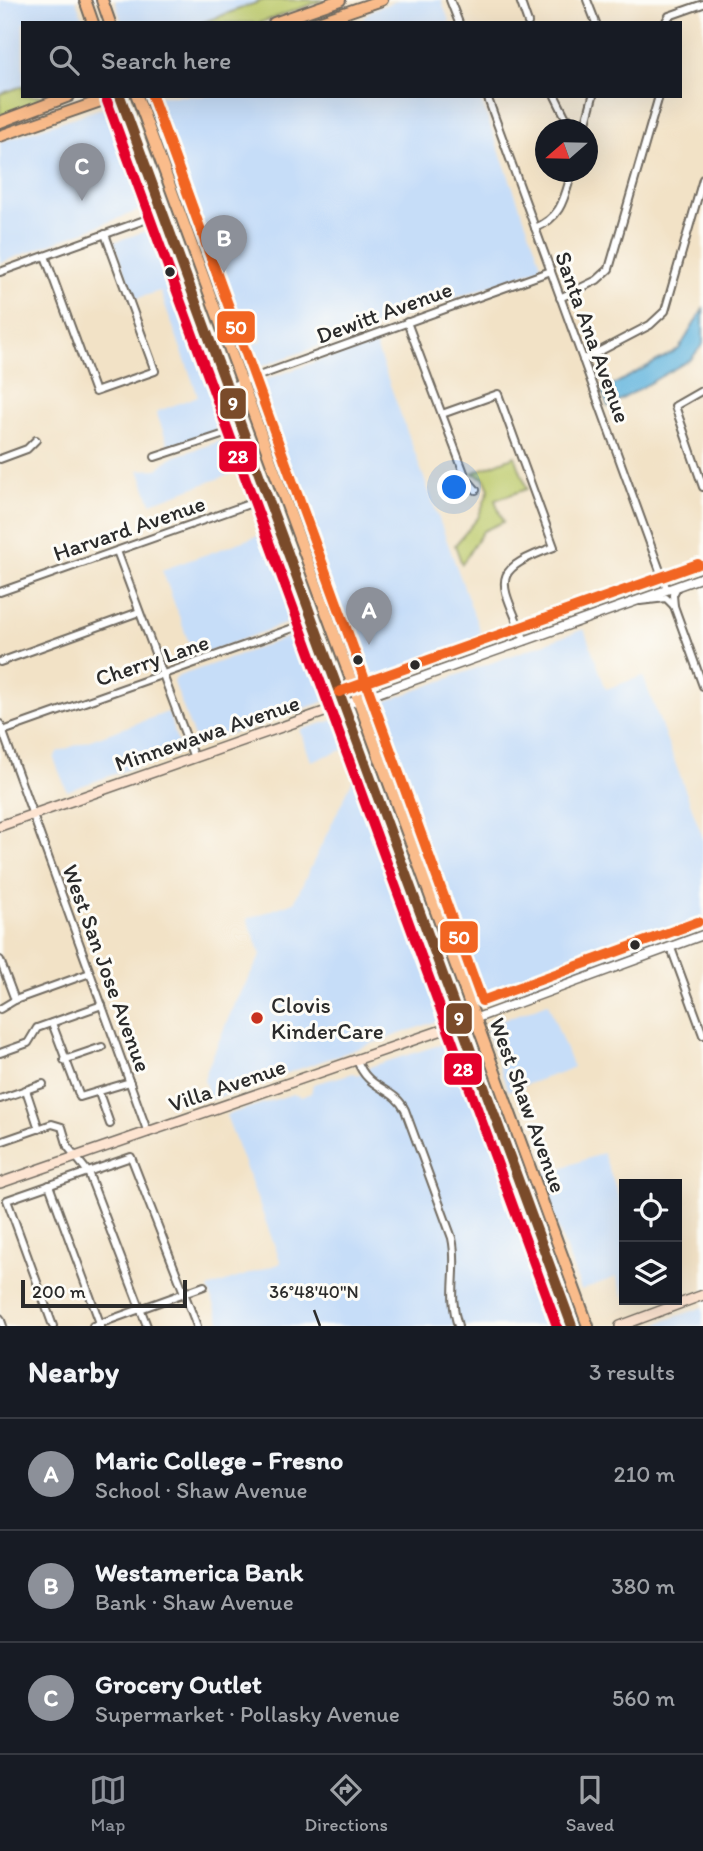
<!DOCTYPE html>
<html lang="en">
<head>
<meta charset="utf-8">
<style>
  :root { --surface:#171b24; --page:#242831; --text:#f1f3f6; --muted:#9ea1a6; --line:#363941; --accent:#8c9099 }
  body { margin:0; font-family:Itim,sans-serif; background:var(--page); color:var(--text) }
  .controls { position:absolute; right:21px; bottom:21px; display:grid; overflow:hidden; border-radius:0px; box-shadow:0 7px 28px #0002 }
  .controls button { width:63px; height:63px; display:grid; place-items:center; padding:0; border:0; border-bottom:2px solid var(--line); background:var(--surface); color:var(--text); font:35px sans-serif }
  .compass { position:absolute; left:535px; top:119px; width:63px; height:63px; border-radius:50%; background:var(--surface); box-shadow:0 7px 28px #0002; rotate:250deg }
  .scale { position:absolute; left:21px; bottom:18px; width:166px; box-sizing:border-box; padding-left:7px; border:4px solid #2b2b2b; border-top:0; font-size:19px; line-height:24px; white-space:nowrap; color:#2b2b2b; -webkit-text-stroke:5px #fdfcf7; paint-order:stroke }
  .you { position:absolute; left:455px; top:488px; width:24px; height:24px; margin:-18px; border:5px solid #fff; border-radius:50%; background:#1a73e8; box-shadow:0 0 0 10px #1a73e833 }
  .badge { display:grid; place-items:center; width:46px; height:46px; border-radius:50%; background:var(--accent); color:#fff; font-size:23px; font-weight:700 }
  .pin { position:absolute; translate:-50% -58px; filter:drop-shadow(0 2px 4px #0008) }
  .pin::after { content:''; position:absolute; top:37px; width:24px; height:21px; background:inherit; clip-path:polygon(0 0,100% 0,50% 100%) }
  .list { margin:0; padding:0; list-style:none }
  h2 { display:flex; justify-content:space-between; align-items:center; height:91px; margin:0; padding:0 28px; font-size:30px }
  h2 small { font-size:23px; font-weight:400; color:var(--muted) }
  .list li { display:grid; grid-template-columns:46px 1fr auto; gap:21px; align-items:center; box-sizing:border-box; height:112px; padding:0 28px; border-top:2px solid var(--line) }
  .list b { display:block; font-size:26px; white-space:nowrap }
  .list p { margin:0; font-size:23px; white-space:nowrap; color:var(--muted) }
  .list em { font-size:23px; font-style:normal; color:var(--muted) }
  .icon { flex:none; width:38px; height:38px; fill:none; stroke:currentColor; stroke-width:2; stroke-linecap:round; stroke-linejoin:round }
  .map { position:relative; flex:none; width:703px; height:1326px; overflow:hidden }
  .search { position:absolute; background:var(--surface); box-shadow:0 7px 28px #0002; left:21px; right:21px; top:21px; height:77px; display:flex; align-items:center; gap:18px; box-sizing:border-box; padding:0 24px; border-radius:0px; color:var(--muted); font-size:26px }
  .sheet { height:427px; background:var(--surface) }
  nav { display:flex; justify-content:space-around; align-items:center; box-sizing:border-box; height:98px; border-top:2px solid var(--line); background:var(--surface); font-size:19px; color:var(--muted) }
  nav a { display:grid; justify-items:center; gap:4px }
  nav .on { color:var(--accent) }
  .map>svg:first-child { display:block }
  .built { fill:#c6ddf8 }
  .green { fill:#bdca6c; stroke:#747a4c; stroke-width:2 }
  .water { fill:#61b4dd; stroke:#467084; stroke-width:2 }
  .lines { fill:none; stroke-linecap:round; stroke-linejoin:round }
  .minor-casing { stroke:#716b61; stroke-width:10 }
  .tertiary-casing { stroke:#716b61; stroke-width:11 }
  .secondary-casing { stroke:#716b61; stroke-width:12 }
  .primary-casing { stroke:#716b61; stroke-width:14 }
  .minor { stroke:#fff; stroke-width:6 }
  .tertiary { stroke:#fff; stroke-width:8 }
  .secondary { stroke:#fde4d1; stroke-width:9 }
  .primary { stroke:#fabc8b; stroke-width:10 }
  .bus-1-casing { stroke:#fdfcf7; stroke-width:16 }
  .bus-2-casing { stroke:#fdfcf7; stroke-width:16 }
  .bus-3-casing { stroke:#fdfcf7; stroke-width:16 }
  .bus-1 { stroke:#7a4b2a; stroke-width:10 }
  .bus-2 { stroke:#e4002b; stroke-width:10 }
  .bus-3 { stroke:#f26522; stroke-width:10 }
  .ticks { fill:none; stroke:#2b2b2b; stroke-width:2.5 }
  .bus-dot { fill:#2b2b2b; stroke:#fdfcf7; stroke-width:2.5 }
  .poi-dot { fill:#c8321e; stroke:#fdfcf7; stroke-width:2.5 }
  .labels { text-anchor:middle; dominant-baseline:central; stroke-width:6; stroke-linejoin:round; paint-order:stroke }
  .street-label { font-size:23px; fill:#2b2b2b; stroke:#fdfcf7 }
  .poi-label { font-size:23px; fill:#2b2b2b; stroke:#fdfcf7; text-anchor:start }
  .ticks-label { font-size:18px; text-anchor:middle; fill:#2b2b2b; stroke:#fdfcf7; stroke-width:6; stroke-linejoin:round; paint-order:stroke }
  .line-badge { stroke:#fdfcf7; stroke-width:2.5 }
  .badge-label { font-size:19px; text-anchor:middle; font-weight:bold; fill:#fff }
</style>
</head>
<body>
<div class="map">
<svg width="703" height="1326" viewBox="0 0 703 1326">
  <rect width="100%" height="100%" fill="#fdfcf7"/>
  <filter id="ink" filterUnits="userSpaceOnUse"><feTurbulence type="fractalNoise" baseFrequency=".0143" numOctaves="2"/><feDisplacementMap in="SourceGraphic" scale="14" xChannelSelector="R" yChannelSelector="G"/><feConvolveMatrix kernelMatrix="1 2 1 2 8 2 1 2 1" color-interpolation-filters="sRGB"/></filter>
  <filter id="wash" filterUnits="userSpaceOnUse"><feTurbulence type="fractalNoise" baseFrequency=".00686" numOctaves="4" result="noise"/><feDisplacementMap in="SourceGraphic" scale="28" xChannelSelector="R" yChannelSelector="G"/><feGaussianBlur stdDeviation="1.57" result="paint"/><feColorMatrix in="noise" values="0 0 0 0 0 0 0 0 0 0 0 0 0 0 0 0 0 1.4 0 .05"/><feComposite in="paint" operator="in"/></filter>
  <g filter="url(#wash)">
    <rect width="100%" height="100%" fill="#f2e2c6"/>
    <g class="built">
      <polygon points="0,0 76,0 84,23 23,23 23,86 0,94"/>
      <polygon points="115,0 264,0 201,23 122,23"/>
      <polygon points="399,0 441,0 450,23 365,23 363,17 374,9"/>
      <polygon points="479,96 541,263 538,269 248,371 244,369 237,350 262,341 257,327 233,335 148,96"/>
      <polygon points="111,105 116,108 123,122 153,203 151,206 0,263 0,142"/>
      <polygon points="157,227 162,229 184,281 234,419 231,425 169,447 156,412 198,396 160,291 135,299 114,242"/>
      <polygon points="374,341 485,645 366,685 360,682 349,656 252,389 256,383"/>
      <polygon points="235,436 240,438 251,467 151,503 139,470 158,469 170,458"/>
      <polygon points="274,530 304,612 301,618 194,657 162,570"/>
      <polygon points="584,629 606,689 643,676 703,838 703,924 481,1004 476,1002 435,890 438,889 428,863 430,858 424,859 407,806 370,712 373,706"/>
      <polygon points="306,631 311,634 332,693 329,700 200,744 195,741 174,682 176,677"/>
      <polygon points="168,712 180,751 67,791 54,759 57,752"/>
      <polygon points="337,719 343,722 352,747 311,761 300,730"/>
      <polygon points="359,767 447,1010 443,1019 210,1100 204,1080 206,1072 233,1007 261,955 247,919 294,902"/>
      <polygon points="548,1003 573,1068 508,1091 486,1031 489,1025"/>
      <polygon points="452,1041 459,1045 467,1061 475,1100 493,1129 562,1326 222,1326 208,1288 281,1263 226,1115 293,1094 301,1097 311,1093 313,1084 354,1073 358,1075 372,1066"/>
      <polygon points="603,1153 624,1211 624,1299 616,1277 581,1290 539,1176"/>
      <polygon points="703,1307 703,1326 651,1326 664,1321"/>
    </g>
    <g class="green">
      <polygon points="264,0 324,0 259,23 201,23"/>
      <polygon points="23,86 23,96 55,96 0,116 0,94"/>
      <polygon points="515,456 527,489 495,500 503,522 483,531 462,564 455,545 478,518 489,489 484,478 472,473"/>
    </g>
    <polygon class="water" points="703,309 703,344 691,359 608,407 602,391 679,349"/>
  </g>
  <g filter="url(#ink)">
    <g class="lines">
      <defs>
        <g id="minor">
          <polyline points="450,0 459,23"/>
          <polyline points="520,0 528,23"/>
          <polyline points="587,0 596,23"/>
          <polyline points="665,23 669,16 703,4"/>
          <polyline points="487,96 667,590"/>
          <polyline points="555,96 566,118 585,124"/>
          <polyline points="584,130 593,96"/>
          <path d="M535,228C562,217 564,198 572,172"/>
          <polyline points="45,256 95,392 155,371 105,234"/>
          <polyline points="0,272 164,213"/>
          <polyline points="560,298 597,280 609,269 659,96"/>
          <polyline points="407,322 466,478 476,490"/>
          <polyline points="583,360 650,325 665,311 703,179"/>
          <polyline points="228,387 551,271"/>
          <polyline points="703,390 675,406 703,487"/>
          <path d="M442,414L498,394L554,547C486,572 501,580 525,641"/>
          <polyline points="155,457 243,428"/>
          <polyline points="0,459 27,449 36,440"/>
          <polyline points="117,551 194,758"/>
          <polyline points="677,587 673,595 674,606 703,686"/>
          <polyline points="0,592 269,497"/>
          <polyline points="640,601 666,598 674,606"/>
          <polyline points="0,662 139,612"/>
          <polyline points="0,724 148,1133"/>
          <polyline points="3,731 313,621"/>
          <polyline points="671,948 703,1035"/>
          <polyline points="0,960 15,1000"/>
          <polyline points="0,1009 15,1000 90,973"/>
          <polyline points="52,1023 80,1097 130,1082"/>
          <polyline points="0,1053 28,1043 37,1028 102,1005"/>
          <polyline points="64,1060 102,1047"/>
          <path d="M357,1060C368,1091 393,1086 405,1110L452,1238C459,1270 447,1292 458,1326"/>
          <polyline points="26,1090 39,1129"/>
          <polyline points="99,1093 110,1124"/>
          <polyline points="0,1099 43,1084"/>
          <polyline points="0,1142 52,1124 62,1127 68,1147 88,1172 147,1326"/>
          <polyline points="49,1185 101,1326"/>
          <polyline points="0,1318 3,1326"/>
          <polyline points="53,1326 7,1200 131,1157 197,1326"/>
          <polyline points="93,1326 204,1286"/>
        </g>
        <g id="tertiary">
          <polyline points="344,705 703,577"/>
          <polyline points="474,1019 703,935"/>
        </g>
        <g id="secondary">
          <polyline points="0,826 344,705"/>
          <polyline points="0,1183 474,1019"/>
          <polyline points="620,1326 703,1295"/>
        </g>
        <g id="primary">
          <polyline points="85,0 93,23"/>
          <polyline points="102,0 110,23"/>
          <polyline points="274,23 340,0"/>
          <polyline points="315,23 382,0"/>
          <polyline points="120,96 572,1326"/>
          <polyline points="137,96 588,1326"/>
          <polyline points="0,122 69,96"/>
          <polyline points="0,136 115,96"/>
        </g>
      </defs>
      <use href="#minor" class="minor-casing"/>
      <use href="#tertiary" class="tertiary-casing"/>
      <use href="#secondary" class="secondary-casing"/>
      <use href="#primary" class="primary-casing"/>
      <use href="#minor" class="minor"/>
      <use href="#tertiary" class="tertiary"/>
      <use href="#secondary" class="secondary"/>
      <use href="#primary" class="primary"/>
      <defs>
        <polyline id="bus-1" points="120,96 572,1326"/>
        <polyline id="bus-2" points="107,101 557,1326"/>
        <g id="bus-3">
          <polyline points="152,96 482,1001 698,922"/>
          <polyline points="339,692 698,564"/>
        </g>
      </defs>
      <use href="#bus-1" class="bus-1-casing"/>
      <use href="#bus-2" class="bus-2-casing"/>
      <use href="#bus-3" class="bus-3-casing"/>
      <use href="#bus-1" class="bus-1"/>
      <use href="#bus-2" class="bus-2"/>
      <use href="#bus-3" class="bus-3"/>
    </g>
  </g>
  <path class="ticks" d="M314,1310L320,1326"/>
  <g class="bus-dot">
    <circle cx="170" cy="272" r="6"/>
    <circle cx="358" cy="660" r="6"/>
    <circle cx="415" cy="665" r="6"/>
    <circle cx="635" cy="945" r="6"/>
  </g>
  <circle class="poi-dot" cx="257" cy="1018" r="7"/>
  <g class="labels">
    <g class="street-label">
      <text transform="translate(384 312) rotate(-20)">Dewitt Avenue</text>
      <text transform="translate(593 337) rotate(70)">Santa Ana Avenue</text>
      <text transform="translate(129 528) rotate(-19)">Harvard Avenue</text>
      <text transform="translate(152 660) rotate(-19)">Cherry Lane</text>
      <text transform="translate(207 733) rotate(-19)">Minnewawa Avenue</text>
      <text transform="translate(107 968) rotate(70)">West San Jose Avenue</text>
      <text transform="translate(227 1085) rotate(-19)">Villa Avenue</text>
      <text transform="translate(528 1105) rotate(70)">West Shaw Avenue</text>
    </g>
    <g class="poi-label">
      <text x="271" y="1005">Clovis<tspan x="271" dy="26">KinderCare</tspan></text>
    </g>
  </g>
  <g class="ticks-label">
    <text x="314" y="1298">36°48'40"N</text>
  </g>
  <g class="line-badge">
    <rect x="216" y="310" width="40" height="34" rx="7" fill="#f26522"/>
    <rect x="219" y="387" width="28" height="33" rx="7" fill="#7a4b2a"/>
    <rect x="218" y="440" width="40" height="33" rx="7" fill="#e4002b"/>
    <rect x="439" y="920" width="40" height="34" rx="7" fill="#f26522"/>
    <rect x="445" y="1002" width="28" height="33" rx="7" fill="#7a4b2a"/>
    <rect x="443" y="1052" width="40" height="34" rx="7" fill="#e4002b"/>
  </g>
  <g class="badge-label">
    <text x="236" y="334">50</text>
    <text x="233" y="410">9</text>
    <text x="238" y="463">28</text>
    <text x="459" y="944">50</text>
    <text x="459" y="1025">9</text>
    <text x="463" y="1076">28</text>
  </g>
</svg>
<div class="controls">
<button><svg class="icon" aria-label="locate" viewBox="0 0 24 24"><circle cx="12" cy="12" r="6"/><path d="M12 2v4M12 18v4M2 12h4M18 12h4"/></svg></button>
<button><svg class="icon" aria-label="layers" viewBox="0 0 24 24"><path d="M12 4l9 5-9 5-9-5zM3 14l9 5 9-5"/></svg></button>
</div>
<svg class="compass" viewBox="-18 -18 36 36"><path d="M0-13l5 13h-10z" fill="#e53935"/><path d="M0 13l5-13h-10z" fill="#9ea1a6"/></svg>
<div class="scale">200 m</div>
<div class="you"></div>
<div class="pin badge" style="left:369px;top:645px">A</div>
<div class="pin badge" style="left:224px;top:273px">B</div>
<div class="pin badge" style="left:82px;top:201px">C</div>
<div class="search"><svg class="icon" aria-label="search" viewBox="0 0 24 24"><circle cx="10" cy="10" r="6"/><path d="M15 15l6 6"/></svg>Search here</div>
</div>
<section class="sheet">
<h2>Nearby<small>3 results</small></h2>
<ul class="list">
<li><span class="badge">A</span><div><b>Maric College - Fresno</b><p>School · Shaw Avenue</p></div><em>210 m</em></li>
<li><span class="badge">B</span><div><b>Westamerica Bank</b><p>Bank · Shaw Avenue</p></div><em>380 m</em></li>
<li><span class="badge">C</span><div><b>Grocery Outlet</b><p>Supermarket · Pollasky Avenue</p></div><em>560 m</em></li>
</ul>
</section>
<nav>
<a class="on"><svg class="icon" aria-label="map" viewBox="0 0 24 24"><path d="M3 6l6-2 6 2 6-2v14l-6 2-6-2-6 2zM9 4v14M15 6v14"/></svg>Map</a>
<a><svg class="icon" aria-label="directions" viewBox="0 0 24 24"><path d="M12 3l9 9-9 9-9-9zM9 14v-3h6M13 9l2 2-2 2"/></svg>Directions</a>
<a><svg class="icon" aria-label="saved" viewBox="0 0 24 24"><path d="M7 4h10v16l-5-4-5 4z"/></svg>Saved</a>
</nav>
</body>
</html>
